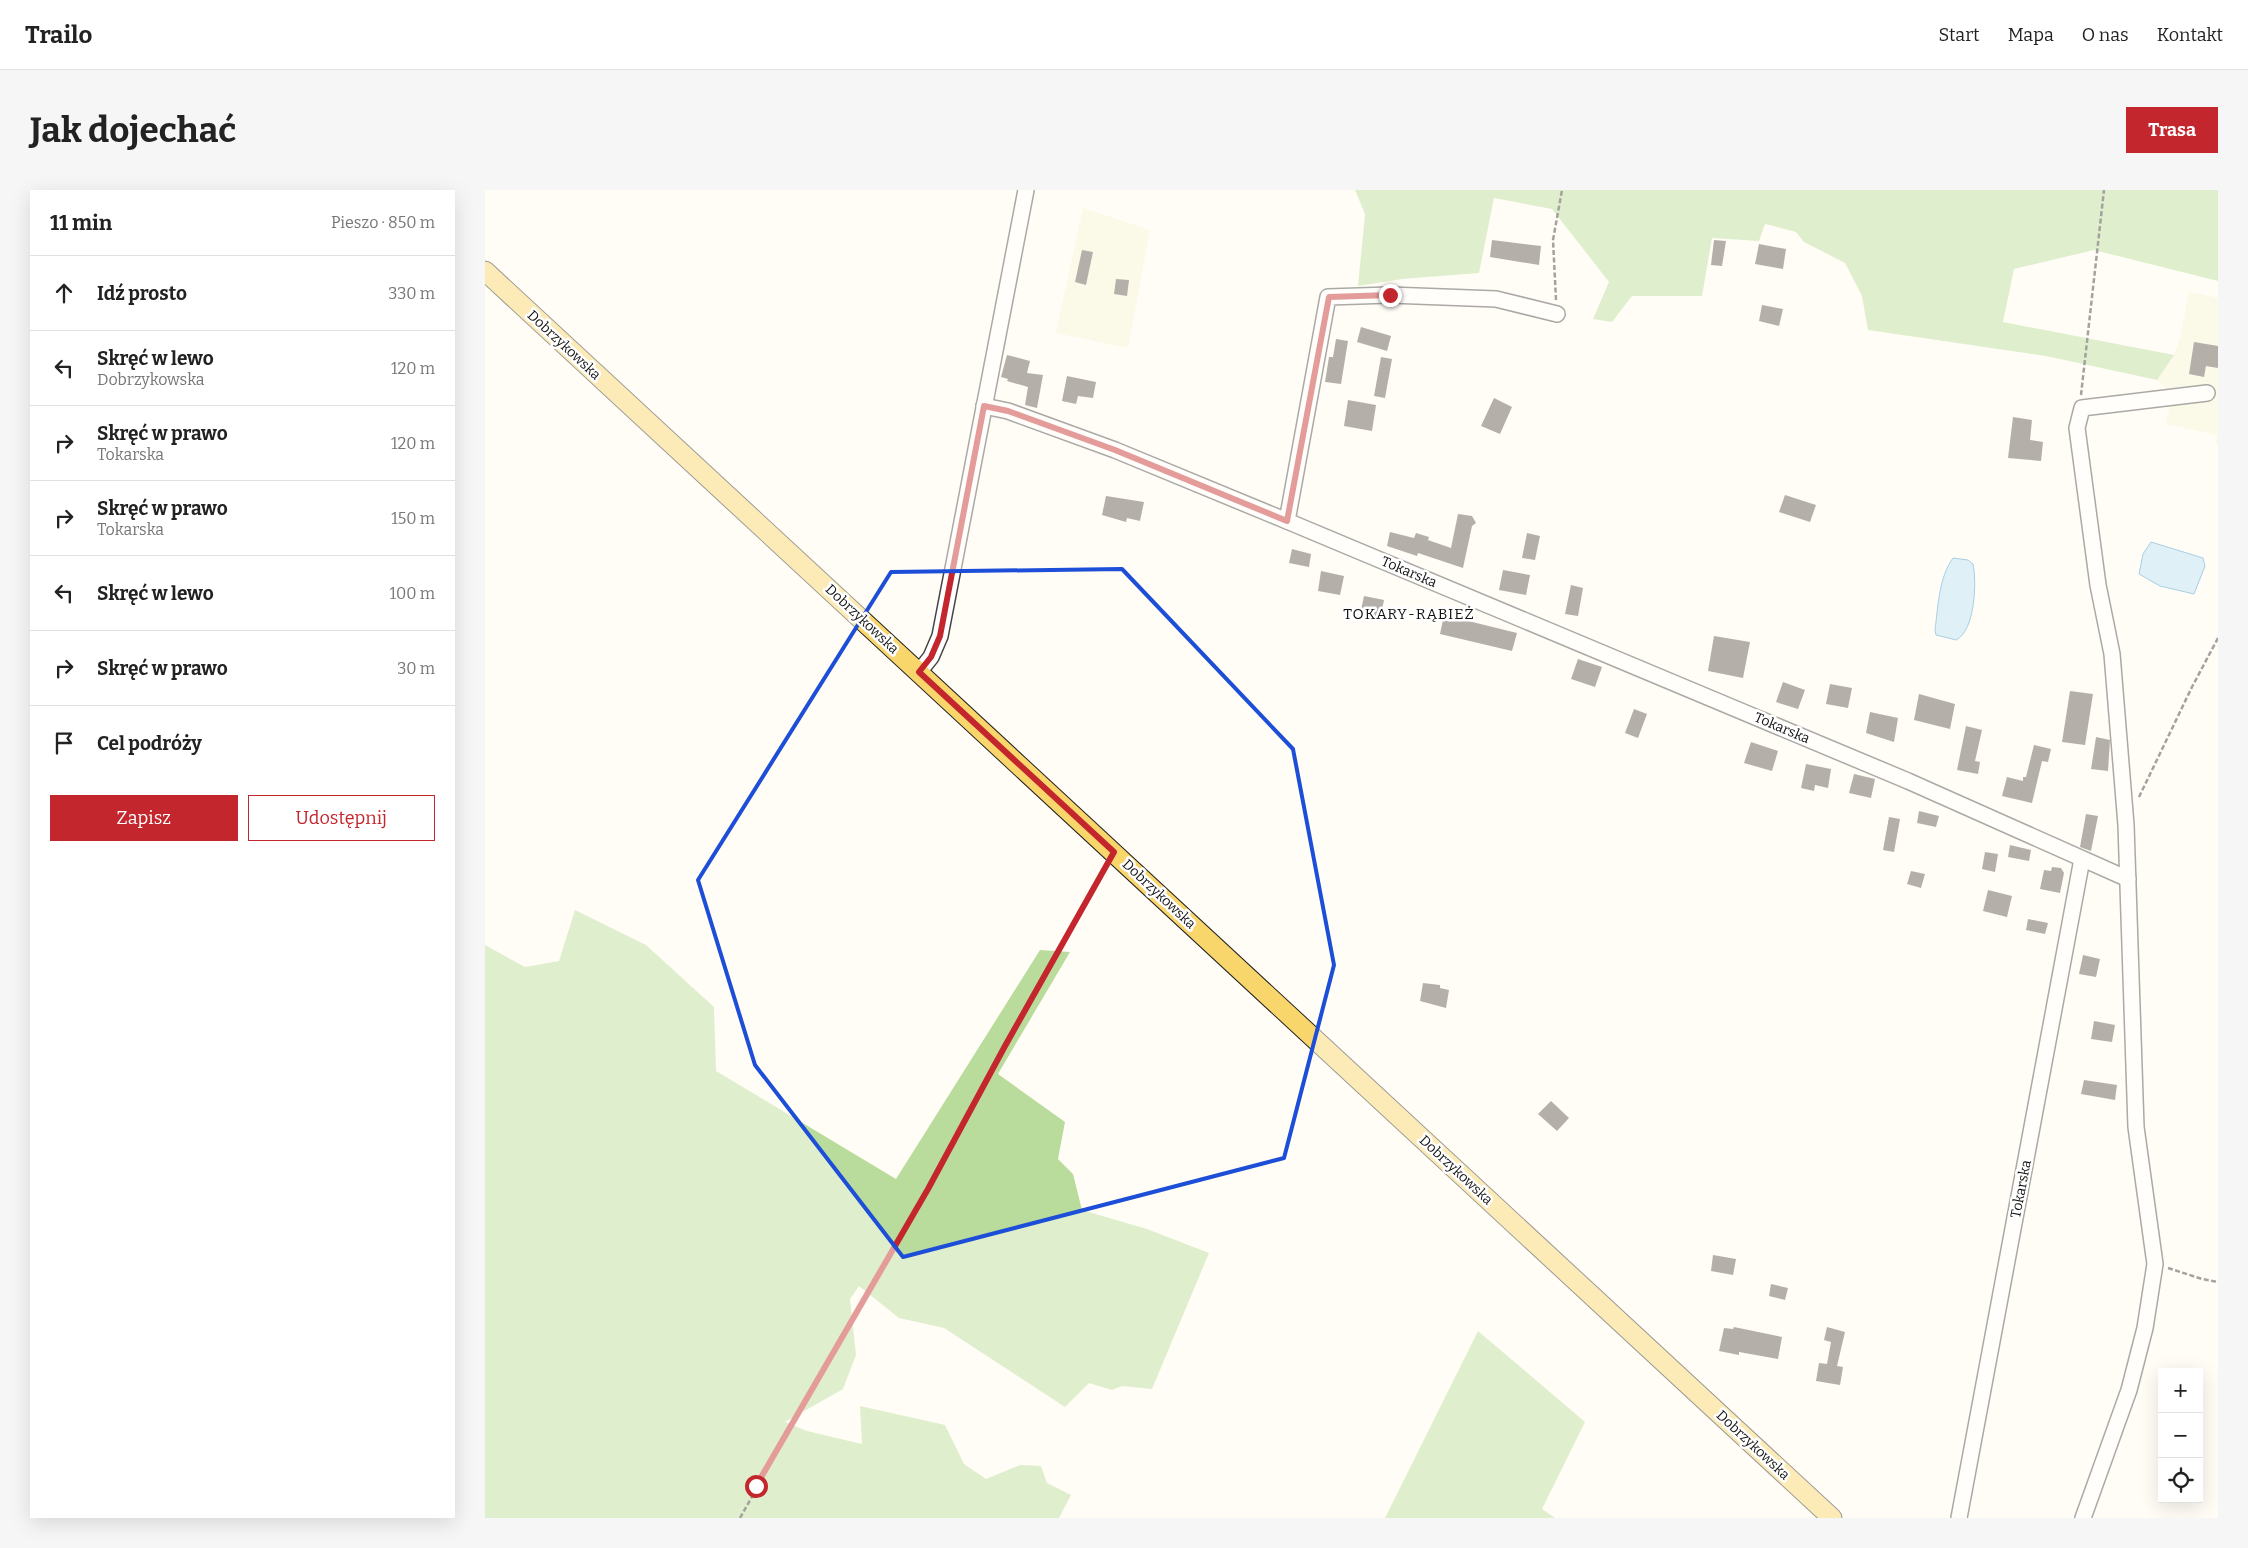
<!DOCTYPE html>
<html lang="pl">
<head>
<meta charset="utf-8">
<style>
  :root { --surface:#fff; --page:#f6f6f6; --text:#222; --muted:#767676; --line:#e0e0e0; --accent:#c4262e }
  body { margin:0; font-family:Bitter,serif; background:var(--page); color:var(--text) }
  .controls { position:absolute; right:15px; bottom:15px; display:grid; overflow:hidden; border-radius:0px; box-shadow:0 5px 20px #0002 }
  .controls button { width:45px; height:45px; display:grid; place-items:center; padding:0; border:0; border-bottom:1px solid var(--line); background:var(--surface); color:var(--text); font:25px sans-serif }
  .stop { position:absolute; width:15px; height:15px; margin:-11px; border:4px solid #c4262e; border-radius:50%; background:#fff }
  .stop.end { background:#c4262e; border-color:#fff; box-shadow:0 1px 5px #0008 }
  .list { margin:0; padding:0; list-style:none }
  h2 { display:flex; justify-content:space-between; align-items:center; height:65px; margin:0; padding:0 20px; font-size:21px }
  h2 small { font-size:16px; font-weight:400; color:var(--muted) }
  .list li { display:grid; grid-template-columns:32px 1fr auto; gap:15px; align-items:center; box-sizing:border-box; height:75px; padding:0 20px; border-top:1px solid var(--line) }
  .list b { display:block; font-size:19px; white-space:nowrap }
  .list p { margin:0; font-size:16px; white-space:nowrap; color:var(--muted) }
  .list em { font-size:16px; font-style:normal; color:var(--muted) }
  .actions { display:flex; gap:10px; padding:15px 20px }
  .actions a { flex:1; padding:11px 0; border:1px solid var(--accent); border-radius:0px; text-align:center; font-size:18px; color:var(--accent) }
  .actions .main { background:var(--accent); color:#fff }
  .icon { flex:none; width:28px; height:28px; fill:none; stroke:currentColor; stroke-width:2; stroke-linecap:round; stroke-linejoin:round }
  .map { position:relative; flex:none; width:1733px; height:1328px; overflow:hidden; border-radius:0px }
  header { display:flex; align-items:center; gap:30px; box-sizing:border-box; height:70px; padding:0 25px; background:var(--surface); border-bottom:1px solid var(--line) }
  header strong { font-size:24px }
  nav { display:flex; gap:28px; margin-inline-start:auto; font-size:18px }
  .intro { display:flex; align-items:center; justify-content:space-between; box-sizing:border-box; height:120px; padding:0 30px }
  h1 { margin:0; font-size:35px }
  .button { padding:12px 22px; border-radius:0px; background:var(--accent); color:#fff; font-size:18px; font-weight:700 }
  main { display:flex; gap:30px; padding:0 30px }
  aside { flex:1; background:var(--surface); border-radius:0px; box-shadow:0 5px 20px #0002 }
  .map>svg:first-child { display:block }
  .farmland { fill:#f6f3d4 }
  .forest { fill:#b9dc9c }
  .water { fill:#b9e0f7; stroke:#3f96cf }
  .building { fill:#5a524d }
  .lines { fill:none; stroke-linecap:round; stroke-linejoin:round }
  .minor-casing { stroke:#444; stroke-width:18 }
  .major-casing { stroke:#222; stroke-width:21 }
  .path { stroke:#333; stroke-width:2.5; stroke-dasharray:5 2.5; stroke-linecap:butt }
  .minor { stroke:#fff; stroke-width:15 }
  .major { stroke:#f9d66b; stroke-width:19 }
  .route { stroke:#c4262e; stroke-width:6 }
  .marked { fill:none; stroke:#1d4ed8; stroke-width:4; stroke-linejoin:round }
  .labels { text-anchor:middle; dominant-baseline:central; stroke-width:5; stroke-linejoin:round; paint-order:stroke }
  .street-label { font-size:14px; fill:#111; stroke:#fff }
  .neighbourhood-label { font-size:15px; letter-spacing:1px; fill:#111; stroke:#fff }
</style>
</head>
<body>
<header>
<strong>Trailo</strong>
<nav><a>Start</a><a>Mapa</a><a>O nas</a><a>Kontakt</a></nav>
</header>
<div class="intro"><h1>Jak dojechać</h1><a class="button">Trasa</a></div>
<main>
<aside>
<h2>11 min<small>Pieszo · 850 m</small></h2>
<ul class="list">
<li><svg class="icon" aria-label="ahead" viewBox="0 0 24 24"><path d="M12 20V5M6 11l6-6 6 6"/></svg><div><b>Idź prosto</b></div><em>330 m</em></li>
<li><svg class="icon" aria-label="left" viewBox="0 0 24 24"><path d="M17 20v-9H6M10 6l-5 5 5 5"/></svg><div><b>Skręć w lewo</b><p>Dobrzykowska</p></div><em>120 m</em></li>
<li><svg class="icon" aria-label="right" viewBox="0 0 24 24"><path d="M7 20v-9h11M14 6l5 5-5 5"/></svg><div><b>Skręć w prawo</b><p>Tokarska</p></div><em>120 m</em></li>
<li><svg class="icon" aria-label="right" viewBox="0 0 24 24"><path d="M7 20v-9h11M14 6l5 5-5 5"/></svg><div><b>Skręć w prawo</b><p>Tokarska</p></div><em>150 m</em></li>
<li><svg class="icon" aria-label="left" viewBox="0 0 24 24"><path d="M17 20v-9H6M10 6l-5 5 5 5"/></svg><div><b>Skręć w lewo</b></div><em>100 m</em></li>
<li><svg class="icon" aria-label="right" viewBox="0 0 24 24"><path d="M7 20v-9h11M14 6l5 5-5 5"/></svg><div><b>Skręć w prawo</b></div><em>30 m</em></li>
<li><svg class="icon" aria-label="arrive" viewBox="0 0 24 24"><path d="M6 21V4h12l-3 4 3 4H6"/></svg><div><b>Cel podróży</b></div></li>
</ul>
<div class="actions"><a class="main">Zapisz</a><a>Udostępnij</a></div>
</aside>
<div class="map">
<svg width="1733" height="1328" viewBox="0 0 1733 1328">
  <rect width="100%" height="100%" fill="#fffdf5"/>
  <g class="farmland">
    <polygon points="598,18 665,40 643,158 571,143"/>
    <polygon points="1704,102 1733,108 1733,255 1731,254 1732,245 1681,234 1687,204 1672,190 1689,165 1695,149"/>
  </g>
  <g class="forest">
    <polygon points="870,0 1733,0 1733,91 1609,60 1529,79 1518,132 1689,165 1672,190 1561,166 1383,140 1377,106 1360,73 1319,52 1311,42 1280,34 1274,51 1227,48 1217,106 1147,106 1127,132 1108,129 1124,92 1067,19 1009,8 994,83 917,89 873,96 880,24"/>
    <polygon points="90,720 161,755 229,817 231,881 411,989 555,760 585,762 513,884 580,932 573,969 588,984 597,1020 662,1039 724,1063 667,1199 637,1196 627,1200 604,1193 580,1217 459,1138 414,1128 374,1096 365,1109 371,1165 358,1199 300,1232 322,1241 377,1254 375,1216 460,1235 479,1274 501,1289 535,1275 556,1276 562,1293 586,1305 574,1328 0,1328 0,755 40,777 74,771"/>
    <polygon points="993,1141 1100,1232 1057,1319 1070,1328 900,1328"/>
  </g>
  <g class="water">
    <polygon points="1666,352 1718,368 1720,376 1709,404 1675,396 1654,384 1658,364"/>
    <path d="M1468,368L1483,370L1488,374C1492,392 1490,441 1471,450L1451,445L1450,440C1453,417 1454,387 1468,368Z"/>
  </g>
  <g class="building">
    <polygon points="1007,50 1056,56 1054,75 1005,67"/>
    <polygon points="1229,50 1241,51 1237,76 1226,75"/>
    <polygon points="1274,54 1301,59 1298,79 1270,74"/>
    <polygon points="597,60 608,62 601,95 590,92"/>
    <polygon points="631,89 644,90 642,106 629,104"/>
    <polygon points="1277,115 1298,119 1294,136 1274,131"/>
    <polygon points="876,137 906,146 902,161 872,152"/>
    <polygon points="851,149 863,151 856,194 840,192 844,167 848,167"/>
    <polygon points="1709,152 1733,156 1733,178 1721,176 1719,187 1704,184"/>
    <polygon points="522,165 545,171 542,183 558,185 552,218 540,215 543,197 522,191 523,189 516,187"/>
    <polygon points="896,167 907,169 900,208 889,206"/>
    <polygon points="582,186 611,192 608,208 593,206 591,214 577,211"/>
    <polygon points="1009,208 1027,217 1015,244 996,236"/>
    <polygon points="863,210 891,215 887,241 859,236"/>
    <polygon points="1528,227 1547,230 1545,250 1558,252 1556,271 1523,268"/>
    <polygon points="1300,305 1331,315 1325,332 1294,322"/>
    <polygon points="621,306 659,312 655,331 642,328 641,332 617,325"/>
    <polygon points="973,324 987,326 991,333 987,336 978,378 933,363 932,366 902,356 905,342 929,348 931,343 944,347 943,350 966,358"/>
    <polygon points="1042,343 1055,346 1050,370 1037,368"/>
    <polygon points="807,359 826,364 824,377 804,373"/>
    <polygon points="1018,380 1045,385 1041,405 1014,400"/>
    <polygon points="836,381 859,386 855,405 833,401"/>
    <polygon points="1086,395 1098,398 1093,426 1080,424"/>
    <polygon points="879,406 899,410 895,429 875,425"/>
    <polygon points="959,425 1032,443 1027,461 955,444"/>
    <polygon points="1229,446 1265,452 1258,488 1223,481"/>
    <polygon points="1093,469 1117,477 1110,497 1086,489"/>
    <polygon points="1298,492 1320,500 1313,519 1291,512"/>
    <polygon points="1345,494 1367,498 1363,518 1341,514"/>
    <polygon points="1585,501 1608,504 1600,555 1577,552"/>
    <polygon points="1434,504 1470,514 1465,539 1429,530"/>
    <polygon points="1149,519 1162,524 1153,548 1140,543"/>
    <polygon points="1385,522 1413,528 1409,552 1381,543"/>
    <polygon points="1481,536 1497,540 1490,571 1495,572 1493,584 1472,580"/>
    <polygon points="1611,547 1625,550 1623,581 1606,579"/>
    <polygon points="1266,552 1293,561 1287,581 1259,573"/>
    <polygon points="1549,555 1566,559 1563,572 1557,571 1547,613 1517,606 1522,587 1538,591 1538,587 1541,587"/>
    <polygon points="1321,574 1346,579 1343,598 1330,595 1329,601 1316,598"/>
    <polygon points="1369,584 1390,589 1386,608 1364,603"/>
    <polygon points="1434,621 1454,626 1451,637 1432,633"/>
    <polygon points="1601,624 1613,626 1606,661 1595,657"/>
    <polygon points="1404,627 1415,629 1409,662 1398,660"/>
    <polygon points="1525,655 1546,660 1544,671 1523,667"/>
    <polygon points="1500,662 1513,664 1510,682 1497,679"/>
    <polygon points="1567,677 1576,678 1579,683 1575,703 1555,699 1559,680 1566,681"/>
    <polygon points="1426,681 1440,684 1436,698 1422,694"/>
    <polygon points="1503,700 1527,706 1522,727 1498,721"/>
    <polygon points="1543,729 1563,733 1560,744 1541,740"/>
    <polygon points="1598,765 1615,769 1611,787 1594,784"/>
    <polygon points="938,793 955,795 955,798 964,800 961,818 935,811"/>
    <polygon points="1609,831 1630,835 1627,852 1606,849"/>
    <polygon points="1599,890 1632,895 1630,910 1596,904"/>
    <polygon points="1066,911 1084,928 1072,941 1053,924"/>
    <polygon points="1228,1065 1251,1069 1248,1085 1226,1081"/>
    <polygon points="1286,1094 1303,1098 1300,1110 1284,1106"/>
    <polygon points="1249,1137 1297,1147 1293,1169 1254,1162 1254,1165 1234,1161 1239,1138 1248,1139"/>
    <polygon points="1342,1137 1360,1142 1352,1176 1358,1177 1355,1195 1331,1191 1334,1173 1342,1174 1346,1152 1339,1150"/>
  </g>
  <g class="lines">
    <defs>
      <g id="minor">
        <polyline points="499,216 523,221 630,260 802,331 1423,591 1643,689"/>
        <polyline points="802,331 843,107 905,105 1011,109 1072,124"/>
        <polyline points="434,482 446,467 455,446 541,0"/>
        <polyline points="1474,1328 1597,669"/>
        <polyline points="1598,1328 1644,1200 1660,1138 1670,1074 1651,937 1641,635 1627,464 1613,395 1592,238 1597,218 1722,203"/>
      </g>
      <polyline id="major" points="0,81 1347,1328"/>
    </defs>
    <use href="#minor" class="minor-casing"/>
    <use href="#major" class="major-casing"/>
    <g class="path">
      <polyline points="1071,110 1068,50 1077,0"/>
      <polyline points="1596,205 1619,0"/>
      <polyline points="1654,607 1707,497 1733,448"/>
      <polyline points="1683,1078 1717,1089 1733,1092"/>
      <polyline points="255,1328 360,1141 443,999 520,856 620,678"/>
    </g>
    <use href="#minor" class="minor"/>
    <use href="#major" class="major"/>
  </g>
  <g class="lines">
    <polyline class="route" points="271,1296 443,999 520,856 629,662 434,482 446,467 455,446 499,216 523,221 630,260 802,331 844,107 905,105"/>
  </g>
  <path d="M0 0H1733V1328H0ZM637,379L808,559L849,775L799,968L418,1067L270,875L213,690L406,382Z" fill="#fffdf5" fill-opacity=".55" fill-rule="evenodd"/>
  <path class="marked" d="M637,379L808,559L849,775L799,968L418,1067L270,875L213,690L406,382Z"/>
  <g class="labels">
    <g class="street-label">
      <text transform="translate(79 155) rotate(43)">Dobrzykowska</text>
      <text transform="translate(924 382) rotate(23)">Tokarska</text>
      <text transform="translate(377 429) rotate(43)">Dobrzykowska</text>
      <text transform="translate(1297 538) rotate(23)">Tokarska</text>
      <text transform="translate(674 704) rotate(43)">Dobrzykowska</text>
      <text transform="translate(971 980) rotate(43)">Dobrzykowska</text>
      <text transform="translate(1536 999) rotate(-79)">Tokarska</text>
      <text transform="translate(1268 1255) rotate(43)">Dobrzykowska</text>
    </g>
    <g class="neighbourhood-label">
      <text x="924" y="424">TOKARY-RĄBIEŻ</text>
    </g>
  </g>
</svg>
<div class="controls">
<button>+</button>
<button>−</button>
<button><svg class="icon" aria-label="locate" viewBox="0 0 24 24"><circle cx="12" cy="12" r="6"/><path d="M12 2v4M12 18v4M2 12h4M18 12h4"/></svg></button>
</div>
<div class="stop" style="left:271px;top:1296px"></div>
<div class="stop end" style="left:905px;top:105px"></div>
</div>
</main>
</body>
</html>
